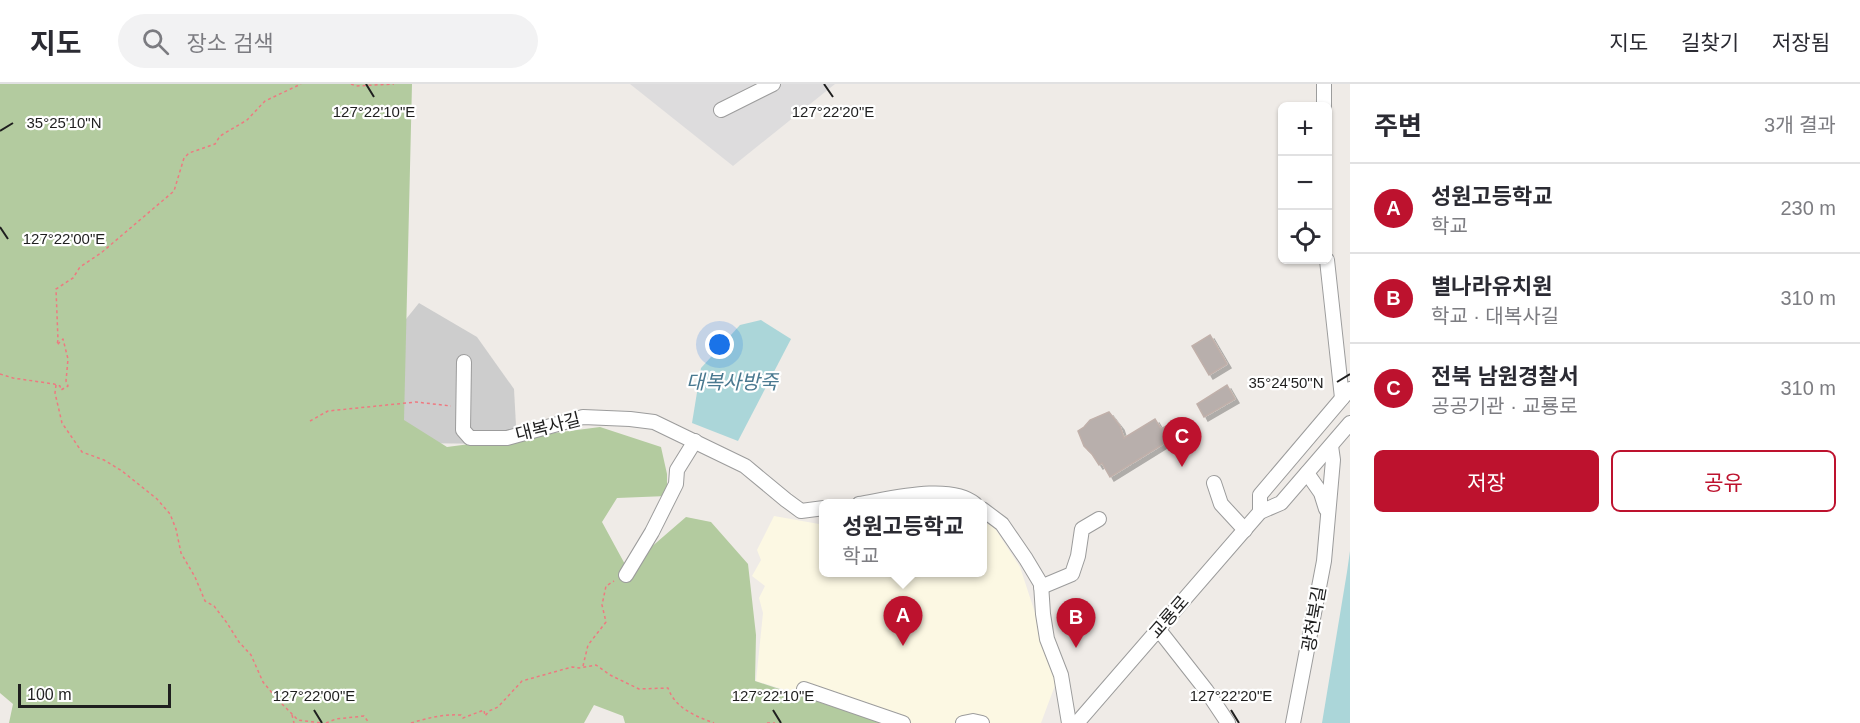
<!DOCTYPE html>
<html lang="ko">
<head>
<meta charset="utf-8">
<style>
  :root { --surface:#fff; --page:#f2f2f3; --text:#2b2b33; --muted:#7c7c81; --line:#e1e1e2; --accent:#bd122e }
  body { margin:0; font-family:Arial,"Noto Sans KR",sans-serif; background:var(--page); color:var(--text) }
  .controls { position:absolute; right:18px; top:18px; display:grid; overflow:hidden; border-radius:9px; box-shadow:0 2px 4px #0004 }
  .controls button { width:54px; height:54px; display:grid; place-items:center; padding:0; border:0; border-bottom:2px solid var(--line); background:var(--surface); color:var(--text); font:30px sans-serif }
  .scale { position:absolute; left:18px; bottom:15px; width:153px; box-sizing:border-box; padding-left:6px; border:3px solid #1f1f1f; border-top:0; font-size:16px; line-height:21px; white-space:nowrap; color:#1f1f1f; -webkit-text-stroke:4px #fff; paint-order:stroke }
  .you { position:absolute; left:720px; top:261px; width:21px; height:21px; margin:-15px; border:4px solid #fff; border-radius:50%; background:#1a73e8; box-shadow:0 0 0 9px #1a73e833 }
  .badge { display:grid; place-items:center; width:39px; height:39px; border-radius:50%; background:var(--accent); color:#fff; font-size:20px; font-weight:700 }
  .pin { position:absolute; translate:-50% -50px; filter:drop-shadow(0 2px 3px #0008) }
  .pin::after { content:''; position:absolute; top:32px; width:21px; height:18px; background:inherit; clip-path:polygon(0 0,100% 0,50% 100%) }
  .popup { position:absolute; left:819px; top:415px; width:168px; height:78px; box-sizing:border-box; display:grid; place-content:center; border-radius:9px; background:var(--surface); filter:drop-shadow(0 2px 4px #0005); font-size:20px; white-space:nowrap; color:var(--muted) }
  .popup b { font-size:22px; color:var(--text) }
  .popup::after { content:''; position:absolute; left:50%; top:100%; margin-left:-12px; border:12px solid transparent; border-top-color:var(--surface) }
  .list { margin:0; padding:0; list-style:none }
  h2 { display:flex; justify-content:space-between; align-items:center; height:78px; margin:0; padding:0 24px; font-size:26px }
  h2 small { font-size:20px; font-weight:400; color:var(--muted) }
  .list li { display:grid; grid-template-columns:39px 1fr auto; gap:18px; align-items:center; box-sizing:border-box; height:90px; padding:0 24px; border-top:2px solid var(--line) }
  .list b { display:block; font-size:22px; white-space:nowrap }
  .list p { margin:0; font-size:20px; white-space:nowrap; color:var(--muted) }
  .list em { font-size:20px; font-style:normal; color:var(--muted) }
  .actions { display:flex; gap:12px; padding:18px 24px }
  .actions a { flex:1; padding:14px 0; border:2px solid var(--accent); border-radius:9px; text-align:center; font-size:21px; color:var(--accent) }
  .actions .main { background:var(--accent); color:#fff }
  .icon { flex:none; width:33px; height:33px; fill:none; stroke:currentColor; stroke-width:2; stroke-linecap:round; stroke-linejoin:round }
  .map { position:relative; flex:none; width:1350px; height:639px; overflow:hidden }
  header { display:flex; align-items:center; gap:36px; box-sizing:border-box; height:84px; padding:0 30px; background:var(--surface); border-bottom:2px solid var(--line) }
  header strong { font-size:28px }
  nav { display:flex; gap:33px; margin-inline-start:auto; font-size:21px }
  .search { width:420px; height:54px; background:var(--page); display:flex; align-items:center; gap:15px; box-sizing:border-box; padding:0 21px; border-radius:33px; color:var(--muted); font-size:22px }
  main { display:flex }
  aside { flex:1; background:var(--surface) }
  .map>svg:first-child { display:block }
  .residential { fill:#dddcdd }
  .education { fill:#fcf8e3 }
  .religious { fill:#cdcdcd }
  .forest { fill:#b3cb9f }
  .water { fill:#abd6d9 }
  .building { fill:#b8afac; stroke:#c0b0aa; stroke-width:1.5; filter:url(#shadow) }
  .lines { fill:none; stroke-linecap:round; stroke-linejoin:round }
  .minor-casing { stroke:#9c9c9c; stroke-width:16 }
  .path { stroke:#ee7980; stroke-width:1.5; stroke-dasharray:3 3; stroke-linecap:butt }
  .minor { stroke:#fff; stroke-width:14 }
  .ticks { fill:none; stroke:#1f1f1f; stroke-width:2 }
  .labels { text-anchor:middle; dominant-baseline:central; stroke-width:4.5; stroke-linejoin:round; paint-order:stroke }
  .street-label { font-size:18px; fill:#1f1f1f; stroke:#fff }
  .water-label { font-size:20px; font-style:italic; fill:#4a7990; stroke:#fff }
  .ticks-label { font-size:15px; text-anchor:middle; fill:#1f1f1f; stroke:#fff; stroke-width:4.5; stroke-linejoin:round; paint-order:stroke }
</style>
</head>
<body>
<header>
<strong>지도</strong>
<div class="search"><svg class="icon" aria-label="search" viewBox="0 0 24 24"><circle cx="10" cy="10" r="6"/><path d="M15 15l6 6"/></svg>장소 검색</div>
<nav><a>지도</a><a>길찾기</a><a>저장됨</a></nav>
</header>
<main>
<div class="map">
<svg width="1350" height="639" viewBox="0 0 1350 639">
  <defs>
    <filter id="shadow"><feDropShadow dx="4" dy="4" stdDeviation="0" flood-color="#0004"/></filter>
  </defs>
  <rect width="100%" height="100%" fill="#efebe7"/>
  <polygon class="residential" points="630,0 835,0 733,82"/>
  <polygon class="education" points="774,432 819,440 823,439 824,488 982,488 983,438 994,443 1020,483 1057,596 1041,639 892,639 756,597 763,529 759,514 765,502 752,492 761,476 757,466"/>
  <polygon class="religious" points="419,219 477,253 514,305 517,360 400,359 394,250"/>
  <polygon class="forest" points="0,0 412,0 404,336 447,363 600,343 661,363 667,390 667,412 617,414 602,438 627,484 686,433 711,438 748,480 756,551 755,597 882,639 625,639 623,632 594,621 584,639 9,639 13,620 0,609"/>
  <g class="water">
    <polygon points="761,236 791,255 738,357 692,339 701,284 740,241"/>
    <polygon points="1350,467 1350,639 1322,639 1347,488"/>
  </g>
  <g class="building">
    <polygon points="1210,251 1227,280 1209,291 1192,262"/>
    <polygon points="1227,301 1235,315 1204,333 1197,320"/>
    <polygon points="1109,328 1120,342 1124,354 1155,335 1161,345 1168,341 1170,345 1163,349 1168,357 1110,393 1102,379 1099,381 1092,370 1084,362 1078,347 1084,343 1090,336"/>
  </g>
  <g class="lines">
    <defs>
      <g id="minor">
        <polyline points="1324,0 1324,22"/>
        <polyline points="721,26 773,0"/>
        <polyline points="1327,176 1342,314"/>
        <polyline points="464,278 463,346 470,354 507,354 583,333 630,335 654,338 745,382 786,416 801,427 824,424"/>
        <polyline points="1307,389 1321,409 1326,425"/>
        <polyline points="1214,399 1221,420 1245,446"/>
        <path d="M859,420C890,415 950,399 975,420"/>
        <polyline points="982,425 1002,440 1026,475 1041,500 1043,530 1047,555 1061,591 1069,639"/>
        <polyline points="1260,428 1260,411 1350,305"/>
        <polyline points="626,491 652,448 676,400 677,386 695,357"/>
        <polyline points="1041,503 1072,490 1078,472 1082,445 1099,435"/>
        <polyline points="1159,546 1206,606 1228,639"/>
        <polyline points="804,605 903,639"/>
        <polyline points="963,639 973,637 982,639"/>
        <polyline points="1077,639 1260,428 1281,419 1350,339"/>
        <polyline points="1293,639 1324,477 1333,376 1331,362"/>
      </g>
    </defs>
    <use href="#minor" class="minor-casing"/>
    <g class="path">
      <polyline points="351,0 356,2 394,0"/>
      <polyline points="0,290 13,294 54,300 60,302 61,306 68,302 66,297 68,275 63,255 57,261 58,256 56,205 73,194 80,183 101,169 174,107 184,74 189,69 215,60 220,52 247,36 265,17 301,0"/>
      <polyline points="56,301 55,309 62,339 82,368 104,376 122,387 157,415 170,430 176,445 181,469 195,493 205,517 214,522 227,539 239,558 251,571 263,598 278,616 298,636 321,639"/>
      <polyline points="310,337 328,327 416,318 451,322"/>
      <polyline points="583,582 588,561 606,538 602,521 606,502 614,497"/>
      <polyline points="292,631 294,639"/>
      <polyline points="326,639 336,635 364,632 369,639"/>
      <path d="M411,639C428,634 443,630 461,631L463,634L484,626L485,632L489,627L498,623L522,597L572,583L579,584L596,581L610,591L639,605L668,604C675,624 695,632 714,639"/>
      <polyline points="767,639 775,639"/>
    </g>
    <use href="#minor" class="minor"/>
  </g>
  <path class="ticks" d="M366,0L374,13M824,0L833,13M0,47L13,39M0,143L8,155M1337,298L1350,290M314,626L322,639M773,626L781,639M1231,626L1239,639"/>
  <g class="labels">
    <g class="street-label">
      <text transform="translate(548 343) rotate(-14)">대복사길</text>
      <text transform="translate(1169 533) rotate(-49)">교룡로</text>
      <text transform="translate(1314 535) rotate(-80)">광천북길</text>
    </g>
    <g class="water-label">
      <text x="732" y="298">대복사방죽</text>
    </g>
  </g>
  <g class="ticks-label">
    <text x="374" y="33">127°22'10"E</text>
    <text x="833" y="33">127°22'20"E</text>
    <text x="64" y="44">35°25'10"N</text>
    <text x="64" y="160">127°22'00"E</text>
    <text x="1286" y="304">35°24'50"N</text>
    <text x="314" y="617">127°22'00"E</text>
    <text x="773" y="617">127°22'10"E</text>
    <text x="1231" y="617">127°22'20"E</text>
  </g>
</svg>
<div class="controls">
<button>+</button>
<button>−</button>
<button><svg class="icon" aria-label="locate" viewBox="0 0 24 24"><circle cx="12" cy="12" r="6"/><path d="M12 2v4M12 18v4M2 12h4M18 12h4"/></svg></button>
</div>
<div class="scale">100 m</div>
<div class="you"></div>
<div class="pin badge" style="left:903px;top:562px">A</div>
<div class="popup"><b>성원고등학교</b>학교</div>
<div class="pin badge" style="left:1076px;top:564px">B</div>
<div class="pin badge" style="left:1182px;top:383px">C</div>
</div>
<aside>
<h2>주변<small>3개 결과</small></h2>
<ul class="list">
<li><span class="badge">A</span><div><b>성원고등학교</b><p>학교</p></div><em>230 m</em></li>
<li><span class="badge">B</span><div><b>별나라유치원</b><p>학교 · 대복사길</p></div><em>310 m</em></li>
<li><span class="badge">C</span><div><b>전북 남원경찰서</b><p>공공기관 · 교룡로</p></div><em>310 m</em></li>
</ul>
<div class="actions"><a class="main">저장</a><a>공유</a></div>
</aside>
</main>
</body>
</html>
